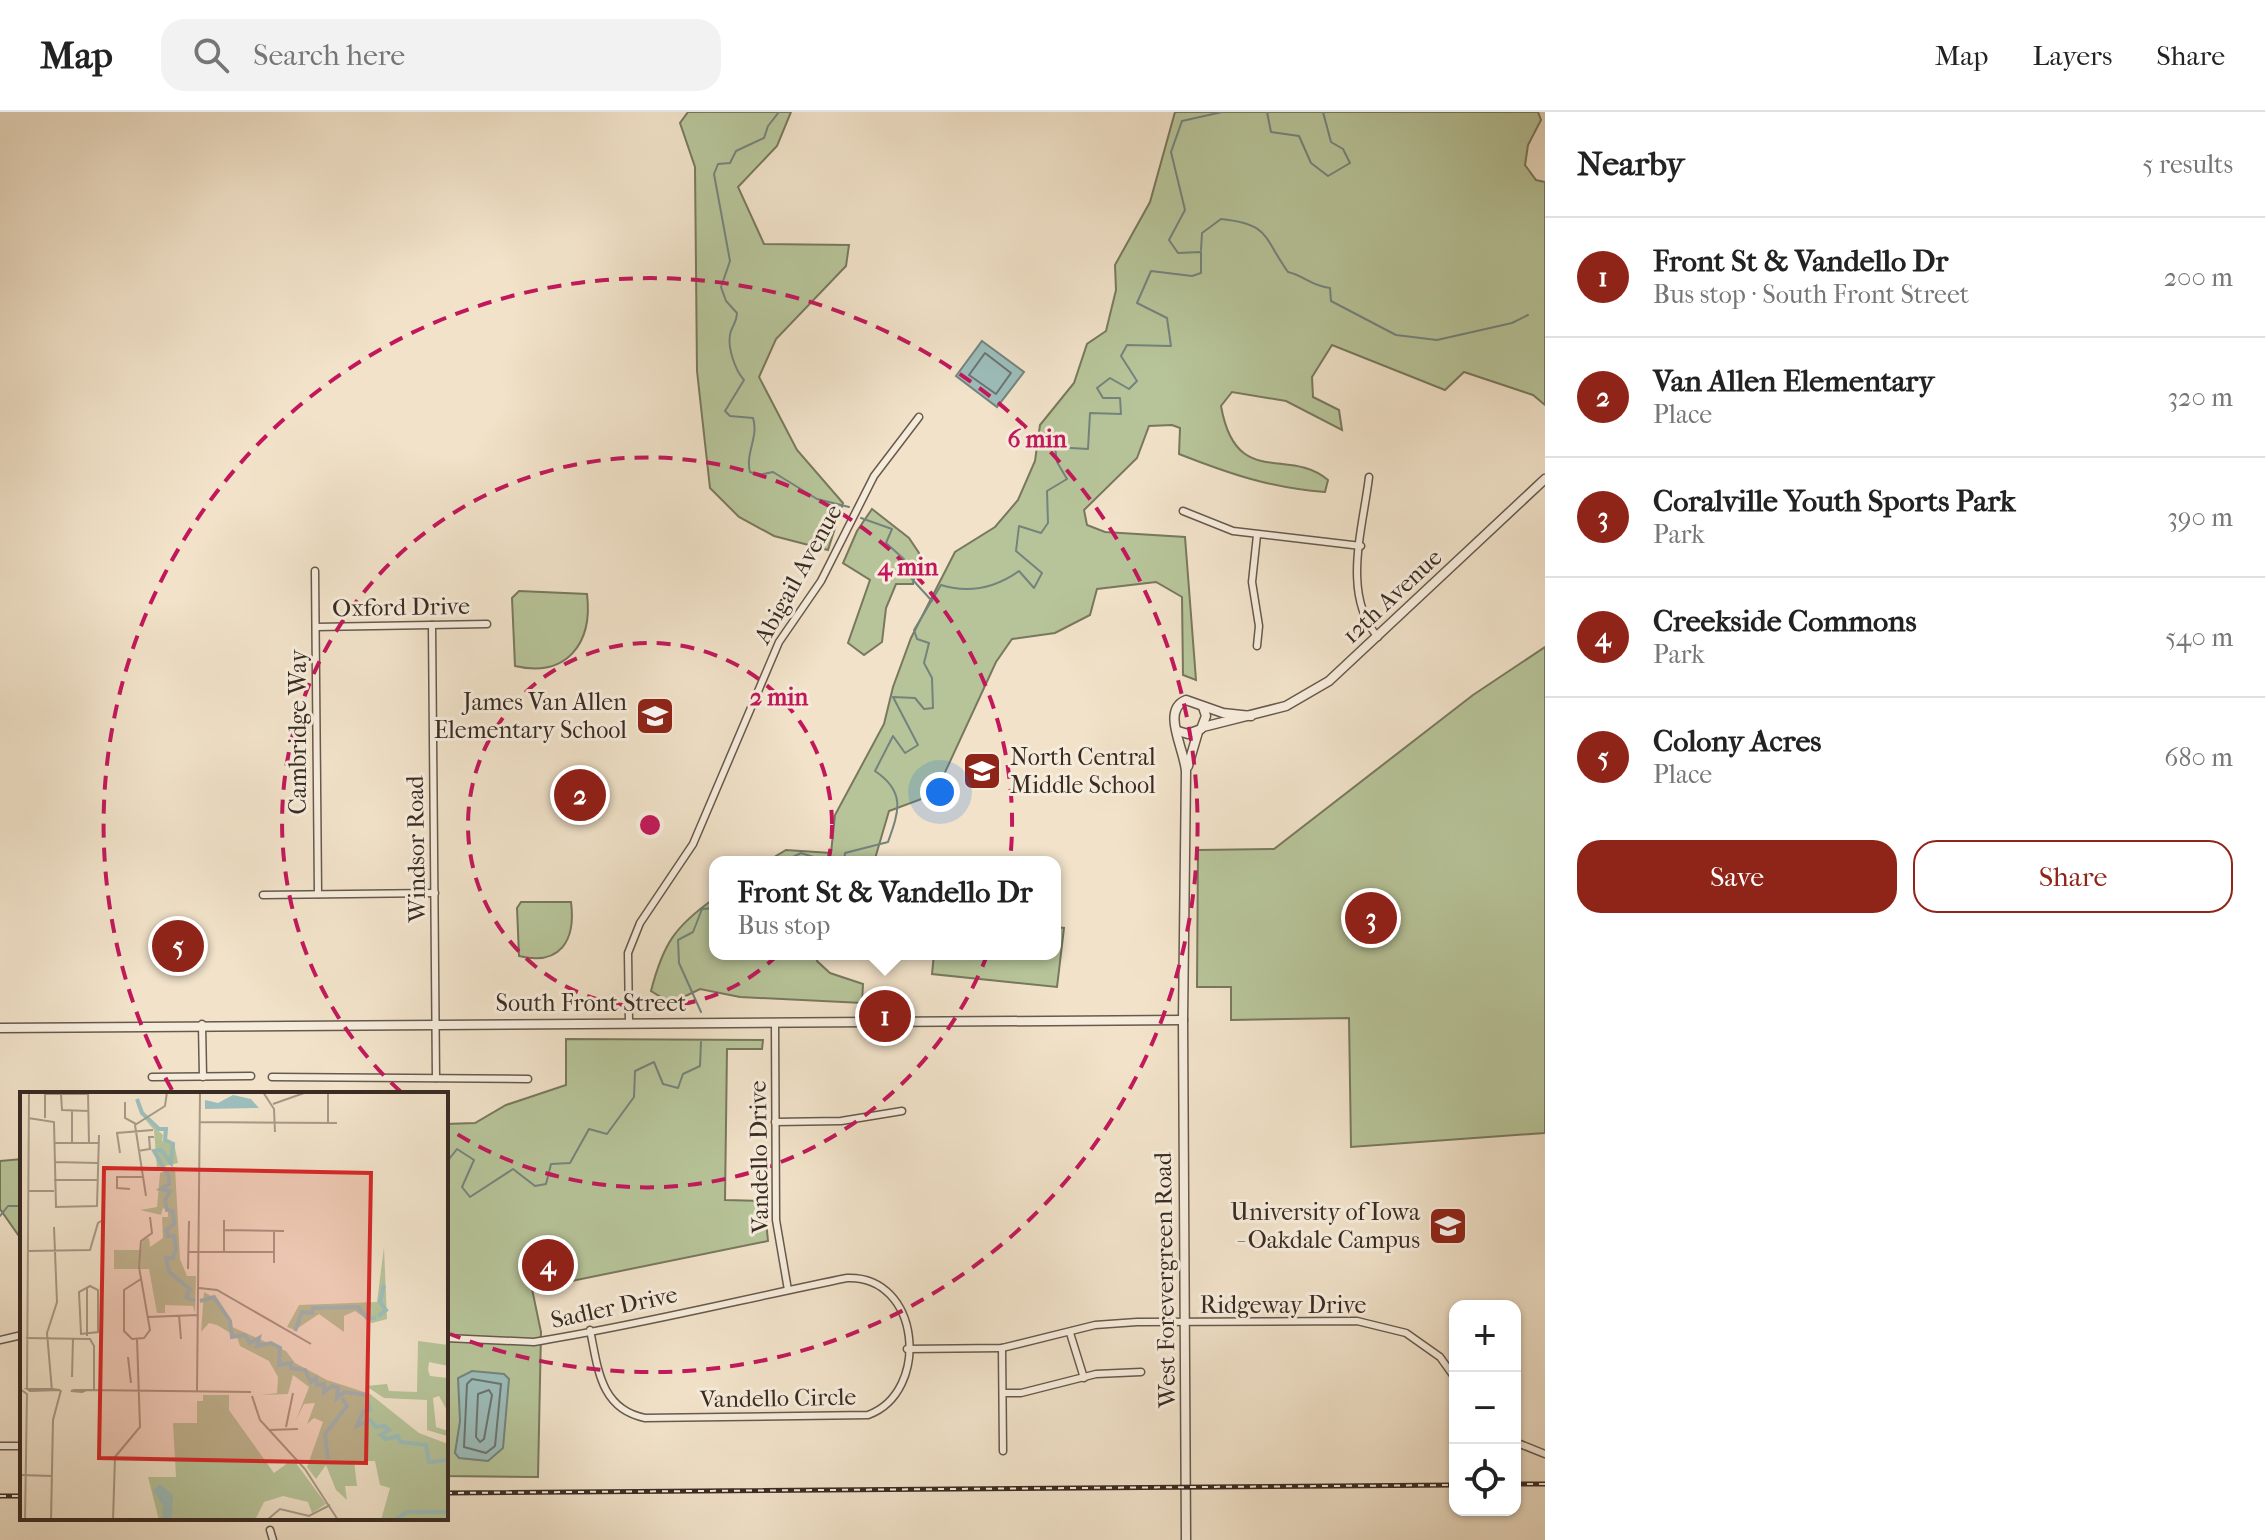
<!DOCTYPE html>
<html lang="en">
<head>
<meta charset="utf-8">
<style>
  :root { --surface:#fff; --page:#f2f2f2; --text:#222; --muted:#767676; --line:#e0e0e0; --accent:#8f2418 }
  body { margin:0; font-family:"IM FELL French Canon",serif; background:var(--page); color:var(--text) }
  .controls { position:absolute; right:24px; bottom:24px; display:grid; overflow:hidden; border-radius:16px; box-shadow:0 2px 6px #0004 }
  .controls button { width:72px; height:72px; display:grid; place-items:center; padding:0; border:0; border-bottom:2px solid var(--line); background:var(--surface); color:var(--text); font:40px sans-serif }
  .you { position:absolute; left:940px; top:680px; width:28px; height:28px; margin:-20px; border:6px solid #fff; border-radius:50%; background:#1a73e8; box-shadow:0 0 0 12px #1a73e833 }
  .badge { display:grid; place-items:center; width:52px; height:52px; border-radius:50%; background:var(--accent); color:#fff; font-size:26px; font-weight:700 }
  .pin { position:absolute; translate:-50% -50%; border:4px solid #fff; box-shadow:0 2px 8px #0006 }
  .popup { position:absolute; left:709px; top:744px; width:352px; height:104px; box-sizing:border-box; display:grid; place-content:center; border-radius:16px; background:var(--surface); filter:drop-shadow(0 2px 6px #0005); font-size:26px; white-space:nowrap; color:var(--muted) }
  .popup b { font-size:30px; color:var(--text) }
  .popup::after { content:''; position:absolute; left:50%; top:100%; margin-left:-16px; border:16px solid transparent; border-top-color:var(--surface) }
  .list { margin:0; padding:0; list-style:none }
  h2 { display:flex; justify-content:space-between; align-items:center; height:104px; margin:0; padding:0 32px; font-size:34px }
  h2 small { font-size:26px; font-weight:400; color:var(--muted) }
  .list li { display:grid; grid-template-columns:52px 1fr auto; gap:24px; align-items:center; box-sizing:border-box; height:120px; padding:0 32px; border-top:2px solid var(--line) }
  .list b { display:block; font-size:30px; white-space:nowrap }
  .list p { margin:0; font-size:26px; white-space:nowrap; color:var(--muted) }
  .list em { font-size:26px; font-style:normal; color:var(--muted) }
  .actions { display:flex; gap:16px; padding:24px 32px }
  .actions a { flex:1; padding:18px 0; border:2px solid var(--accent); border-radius:24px; text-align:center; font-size:28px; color:var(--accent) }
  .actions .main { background:var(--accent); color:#fff }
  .icon { flex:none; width:44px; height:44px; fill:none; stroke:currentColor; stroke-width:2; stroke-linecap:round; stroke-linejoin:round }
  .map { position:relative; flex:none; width:1545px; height:1428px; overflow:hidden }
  header { display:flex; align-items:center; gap:48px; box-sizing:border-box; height:112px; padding:0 40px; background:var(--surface); border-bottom:2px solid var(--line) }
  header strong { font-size:38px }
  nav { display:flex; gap:44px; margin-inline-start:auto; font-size:28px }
  .search { width:560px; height:72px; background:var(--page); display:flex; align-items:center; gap:20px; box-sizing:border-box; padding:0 28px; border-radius:24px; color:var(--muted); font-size:30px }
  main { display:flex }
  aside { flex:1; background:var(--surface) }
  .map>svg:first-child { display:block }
  .green { fill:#b7c499; stroke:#78785e; stroke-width:2 }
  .water { fill:#9cbdbb; stroke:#74837e; stroke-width:2 }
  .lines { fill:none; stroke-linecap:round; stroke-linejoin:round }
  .shore { stroke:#6a746f; stroke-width:2 }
  .stream { stroke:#74837e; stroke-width:2 }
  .minor-casing { stroke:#67594c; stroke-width:9 }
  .tertiary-casing { stroke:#67594c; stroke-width:11 }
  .minor { stroke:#f6ecdc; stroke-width:6 }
  .tertiary { stroke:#f6ecdc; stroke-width:8 }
  .rail-casing { stroke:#392b23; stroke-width:5 }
  .rail { stroke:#f6ecdc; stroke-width:2; stroke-dasharray:6; stroke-linecap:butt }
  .ring { fill:none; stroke:#c2185b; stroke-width:4; stroke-dasharray:14 10 }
  .labels { text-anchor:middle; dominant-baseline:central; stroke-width:6; stroke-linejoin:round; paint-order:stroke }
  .street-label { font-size:24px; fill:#392b23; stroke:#f6ecdc }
  .poi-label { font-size:24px; fill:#392b23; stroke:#f6ecdc; text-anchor:end }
  .inset-river { fill:none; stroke:#9cbdbb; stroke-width:4 }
  .inset-road { fill:none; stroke:#a79987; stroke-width:2 }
  .view { fill:#d62828; fill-opacity:0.15; stroke:#d62828; stroke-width:4 }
  .inset-edge { fill:none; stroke:#392b23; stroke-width:4 }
  .centre { fill:#c2185b; stroke:#f6ecdc; stroke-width:4 }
  .ring-label { font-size:24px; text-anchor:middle; font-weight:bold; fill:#c2185b; stroke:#f6ecdc; stroke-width:6; stroke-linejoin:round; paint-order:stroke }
</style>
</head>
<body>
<header>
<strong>Map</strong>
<div class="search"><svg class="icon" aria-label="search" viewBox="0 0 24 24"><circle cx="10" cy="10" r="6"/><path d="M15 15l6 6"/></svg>Search here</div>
<nav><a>Map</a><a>Layers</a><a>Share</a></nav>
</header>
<main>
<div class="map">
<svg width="1545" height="1428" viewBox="0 0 1545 1428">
  <rect width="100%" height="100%" fill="#f1e2c9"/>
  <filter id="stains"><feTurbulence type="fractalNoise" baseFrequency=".0025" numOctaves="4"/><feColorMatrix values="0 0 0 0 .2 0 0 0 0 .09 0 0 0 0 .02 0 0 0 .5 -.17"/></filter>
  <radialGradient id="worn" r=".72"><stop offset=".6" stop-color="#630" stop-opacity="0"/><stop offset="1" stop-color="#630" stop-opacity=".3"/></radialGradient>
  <g class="green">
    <polygon points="688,0 791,0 777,34 738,75 764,132 849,133 846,154 776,227 759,265 797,338 843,391 828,438 774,424 739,405 710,376 697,259 695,55 680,11"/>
    <path d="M1175,0H1538L1541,8L1528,33L1525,53L1536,68L1545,70V293L1533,283L1464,260L1445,278L1332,233L1312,265L1313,285L1339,298L1342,318L1286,289L1232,280L1221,294C1236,378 1288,334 1328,368L1325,380C1271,376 1230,362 1179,342L1180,316L1172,313L1149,314L1137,346L1084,398L1087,413L1105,420L1185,425L1196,568L1183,563L1182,485L1156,470L1097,477L1090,503L1055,521L1012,527L996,550L935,682L889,699L874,750H766L786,738L831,741L835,703L884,612L893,575L911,526L955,440L995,415L1018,388L1035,349L1040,313L1074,271L1087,232L1106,219L1116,178L1115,153L1150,90Z"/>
    <polygon points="872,397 909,426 919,441 913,472 896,472 886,496 882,530 864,543 848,531 870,468 843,451 857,419"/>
    <path d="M519,479L587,482C593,531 567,566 515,554L512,486Z"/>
    <polygon points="1545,535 1545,1021 1351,1035 1349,906 1231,908 1231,875 1197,875 1198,738 1274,737 1473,583"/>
    <path d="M715,786V842H818L817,849L830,861L863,872L862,891L740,885L700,877L671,891L651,879C663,832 675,814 715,786Z"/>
    <path d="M521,790H571C576,829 560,854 519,844L517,796Z"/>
    <polygon points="1055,815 1064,816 1057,875 932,862 934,842 1055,842"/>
    <polygon points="566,927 763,928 762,937 727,937 725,1088 764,1089 768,1129 532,1177 541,1220 538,1365 446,1364 446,1012 475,1011 506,993 566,973"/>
    <polygon points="22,1047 22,1126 21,1127 0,1097 0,1049"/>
  </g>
  <g class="water">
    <polygon points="982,229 1024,260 997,295 956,264"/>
    <polygon points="472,1259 504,1262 509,1267 503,1336 488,1349 459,1346 455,1341 460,1309 458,1266"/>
  </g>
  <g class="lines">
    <g class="shore">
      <polygon points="985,241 1011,261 996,282 969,263"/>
      <polygon points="472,1267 501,1272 495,1334 486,1341 464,1335 467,1272"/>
      <polygon points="489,1278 492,1283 484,1327 480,1330 476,1325 478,1282"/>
    </g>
    <g class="stream">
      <path d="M779,0L768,14L764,26L736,39L730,51L718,52L714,62L730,149L721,175L726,189L737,201C737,209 734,211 731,219C726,233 735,258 744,268L725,299L730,304L753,306C759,325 745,341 750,360L759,363L773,360L817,387L849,395"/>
      <polyline points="1267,0 1271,20 1299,24 1311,51 1328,64 1350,51 1343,37 1331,30 1323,0"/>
      <path d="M1201,138L1202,121L1221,107C1270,112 1263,125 1288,160C1305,164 1311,174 1330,176L1331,189L1396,223L1437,228L1512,211L1528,203"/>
      <polyline points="861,406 892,417 886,431 905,448 910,465 932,489"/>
      <polyline points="783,750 801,741 829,750"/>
      <path d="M844,750L845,741L888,730C899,699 906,680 875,659L893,624L905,641L918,633L893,585L915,586L924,597L933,596L932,566L924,551L929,531L917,527L914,518L941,473C970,482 995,476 1019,459L1034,476L1042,461L1016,439L1019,414L1041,421L1048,411L1047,379L1067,367L1057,350L1055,335L1088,337L1090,301L1121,302L1120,286H1103L1097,276L1110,266L1129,277L1137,269L1121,244L1127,233L1171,234L1167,206L1137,191L1151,159L1192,164L1201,161V140L1178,141L1169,128L1185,98L1171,40L1182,9L1222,0"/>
      <polyline points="701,900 679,851 678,828 693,820 702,797 715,796"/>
      <polyline points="446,1051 457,1037 474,1048 462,1075 470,1085 513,1057 535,1074 546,1072 551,1052 570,1051 589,1017 607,1022 634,985 635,959 654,950 663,972 678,976 683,962 700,954 701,930"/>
      <polyline points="0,1104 8,1094 22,1094"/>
    </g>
    <defs>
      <g id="minor">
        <path d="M1369,365C1363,416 1341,483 1378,525"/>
        <polyline points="1183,399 1233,419 1361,434"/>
        <polyline points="315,459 318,782"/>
        <polyline points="432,513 436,966"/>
        <polyline points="316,515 487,512"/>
        <polyline points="1257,534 1259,514 1252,470 1257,423"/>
        <polyline points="263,783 435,781"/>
        <polyline points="629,910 628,841 640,811 693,732 779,530 821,469 874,364 919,305"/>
        <polyline points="775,911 776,1108 788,1178"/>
        <polyline points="202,912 203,965"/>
        <polyline points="152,965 251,964"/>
        <polyline points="272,965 528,967"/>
        <polyline points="775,1010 841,1009 902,999"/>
        <polyline points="1070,1221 1084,1266"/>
        <path d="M446,1226L534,1230C639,1213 743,1187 847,1166C921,1163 931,1280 868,1303L645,1306C600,1297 598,1256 590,1218"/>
        <polyline points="0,1228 22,1223"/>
        <polyline points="1002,1236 1003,1339"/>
        <polyline points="907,1237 1002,1236 1095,1213 1137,1210 1357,1209 1406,1221 1440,1245 1455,1266"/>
        <polyline points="1003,1281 1021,1281 1096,1262 1141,1260"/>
        <polyline points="1515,1330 1545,1342"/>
        <polyline points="0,1334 22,1334"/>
        <polyline points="270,1418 273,1428"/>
      </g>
      <g id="tertiary">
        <polyline points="1203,615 1286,594 1329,569 1545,367"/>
        <polyline points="1178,619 1188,622 1201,617 1206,604 1203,595"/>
        <polyline points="1188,654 1198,620"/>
        <polyline points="0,916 1183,908"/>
        <path d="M1186,1428L1183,908L1186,659C1184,636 1161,598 1186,588L1223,601L1251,604"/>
      </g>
    </defs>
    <use href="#minor" class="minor-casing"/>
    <use href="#tertiary" class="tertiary-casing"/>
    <use href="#minor" class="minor"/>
    <use href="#tertiary" class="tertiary"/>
    <defs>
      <g id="rail">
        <polyline points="1515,1372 1545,1372"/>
        <polyline points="446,1381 1455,1373"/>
        <polyline points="0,1384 22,1384"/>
      </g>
    </defs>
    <use href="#rail" class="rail-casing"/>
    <use href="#rail" class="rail"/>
  </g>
  <g class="ring">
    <circle cx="650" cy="713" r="182"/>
    <path d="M401 980A365 365 0 1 1 449 1017"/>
    <path d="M172 978A547 547 0 1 1 450 1222"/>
  </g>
  <defs>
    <symbol id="school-square" viewBox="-11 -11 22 22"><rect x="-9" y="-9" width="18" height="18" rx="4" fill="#8f2418" stroke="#f6ecdc"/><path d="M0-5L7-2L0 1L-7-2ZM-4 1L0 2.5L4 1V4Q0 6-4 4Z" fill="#fff"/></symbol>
    <symbol id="university-square" viewBox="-11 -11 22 22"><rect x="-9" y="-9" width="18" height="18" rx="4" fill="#8f2418" stroke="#f6ecdc"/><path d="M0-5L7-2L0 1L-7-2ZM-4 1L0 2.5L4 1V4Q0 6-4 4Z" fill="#fff"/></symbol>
  </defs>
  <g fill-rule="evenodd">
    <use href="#school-square" x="633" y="582" width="44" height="44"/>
    <use href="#school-square" x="960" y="637" width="44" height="44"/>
    <use href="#university-square" x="1426" y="1092" width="44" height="44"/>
  </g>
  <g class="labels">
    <g class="street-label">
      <text transform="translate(798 462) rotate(-61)">Abigail Avenue</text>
      <text transform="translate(1392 484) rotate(-43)">12th Avenue</text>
      <text transform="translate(401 495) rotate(-1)">Oxford Drive</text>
      <text transform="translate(298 620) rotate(-90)">Cambridge Way</text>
      <text transform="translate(416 737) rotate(-91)">Windsor Road</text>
      <text x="591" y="891">South Front Street</text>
      <text transform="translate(759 1045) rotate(-91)">Vandello Drive</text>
      <text transform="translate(1165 1168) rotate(-91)">West Forevergreen Road</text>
      <text x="1283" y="1193">Ridgeway Drive</text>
      <text transform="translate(614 1195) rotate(-12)">Sadler Drive</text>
      <text transform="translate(778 1286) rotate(-1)">Vandello Circle</text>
    </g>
    <g class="poi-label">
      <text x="627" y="590">James Van Allen<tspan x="627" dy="28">Elementary School</tspan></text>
      <text x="1010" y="645" text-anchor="start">North Central<tspan x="1010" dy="28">Middle School</tspan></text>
      <text x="1420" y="1100">University of Iowa<tspan x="1420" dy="28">- Oakdale Campus</tspan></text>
    </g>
  </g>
  <g transform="translate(20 980)">
    <rect width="428" height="428" fill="#f1e2c9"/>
    <path d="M124,26L143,43L142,49L154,51L158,71L137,76L134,38ZM155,75L160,167L167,184H176L175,221L173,214L145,213V221H137L129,177H94V158H121L123,147L129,146L130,155L143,146L142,125H148V118L143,116L141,123L120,118L137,115L140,81ZM364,155L367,227L352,231L335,219L324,224V240L299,222L275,238L267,235L279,213L357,210ZM184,200L198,208L210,234L266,259L275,271L307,288L350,302L399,341L428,352V428H361L370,396L360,393L355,369H334L337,394H325L327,408L316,398L306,373L296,387L287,375L303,330L294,326L287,332L295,311L284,312L276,328L289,295L273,283L268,302L241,303L257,301L258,285L249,269L220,254L217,245L197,233L189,231L181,240ZM398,249L428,253V274L409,270L408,278L410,284L428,286V320L419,304L413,306L416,335L428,339L427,344L407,338V308L364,306L346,294L367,292L369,299L397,300ZM183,303H209V318L254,381L273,367L306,412L292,421L288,410L263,404L244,410L235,428H139L128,385H156L153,331H177V309H183Z" fill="#b7c499"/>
    <path d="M213,3L231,7L239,16L185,17V8L198,11ZM140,392L153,403L152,428H142L143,414L133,398Z" fill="#9cbdbb"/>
    <path class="inset-river" d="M117,7L122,21L139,37H146L145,48L153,52L151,71L141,58L134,59L149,85V92L141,97L150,99L145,108L147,118L153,119L154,132L146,138L148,144H154L156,157L153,166H146L149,180L170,197L166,205L175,209M180,209L194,205L210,229L212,245L225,243L230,251L239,246L237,254L251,251L260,256L259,273L271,271V276L285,278L291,290L296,286L297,293L304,292V300L312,294L318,296L317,306L324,300L346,303L350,318L343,319L337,334L350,328L356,335L365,334L369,338L361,343L366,347L378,344L380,350L406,353L409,370L428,368M358,224L366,218L360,210L364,193M275,239L282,220L292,221L293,216L338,215L347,226H356M308,367L305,342L327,314L322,306M375,428L387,420H428"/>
    <path class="inset-road" d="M25,0V26M68,0L69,51M243,0L254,17L255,40M308,0V30M25,2H68M41,2L42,18L69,19M105,10V26L116,32M253,12L287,0M8,26L34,30L36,115L77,114L79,43M180,30L317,31M34,51H79M52,51V18M118,59L130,57L129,45H134M100,61L97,41L133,38M34,70L78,71M34,88H78M110,97L97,96V85H123M8,99H34M126,104L115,33L145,14L147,0M204,138L264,139M254,138V171M8,159L70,158L78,131L85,127M169,160H254M204,160V128M168,177L169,129M121,187L104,198V239L112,247L124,246L130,238L119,175L121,149L132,141L130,125M70,194L78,198V240L61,242L59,200ZM67,195V244M179,196L197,198L291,252M159,223L161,247M128,225L177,223M6,246L70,247L74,254V299M108,265L111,291M52,285L53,246M0,297L7,302L5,428M7,297L9,0M7,297H32L40,298L10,299ZM67,298L231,300M67,298L62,300L51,299L54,298ZM32,299L27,241L37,210L34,135M177,300L180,0M232,304L240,328L285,377L318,428M266,335L273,301M249,338L278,337M0,383L32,384M31,428L33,328L41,298M93,428L95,365L120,335L117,247M247,428L260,417L289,424L310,413"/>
    <path class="view" d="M84,76L351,81L346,371L79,366Z"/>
    <rect width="428" height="428" class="inset-edge"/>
  </g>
  <circle cx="650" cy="713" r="12" class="centre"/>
  <g class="ring-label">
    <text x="1037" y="335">6 min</text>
    <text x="908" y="463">4 min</text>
    <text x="779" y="593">2 min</text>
  </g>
  <rect width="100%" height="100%" filter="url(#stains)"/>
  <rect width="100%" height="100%" fill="url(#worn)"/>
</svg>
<div class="controls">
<button>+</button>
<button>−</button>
<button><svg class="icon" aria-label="locate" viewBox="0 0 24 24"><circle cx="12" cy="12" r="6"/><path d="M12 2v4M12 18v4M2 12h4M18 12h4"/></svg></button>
</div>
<div class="you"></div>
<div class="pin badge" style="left:885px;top:904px">1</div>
<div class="popup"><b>Front St &amp; Vandello Dr</b>Bus stop</div>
<div class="pin badge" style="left:580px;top:683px">2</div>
<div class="pin badge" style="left:1371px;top:806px">3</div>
<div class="pin badge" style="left:548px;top:1153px">4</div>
<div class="pin badge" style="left:178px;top:834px">5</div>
</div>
<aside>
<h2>Nearby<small>5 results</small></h2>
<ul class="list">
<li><span class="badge">1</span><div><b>Front St &amp; Vandello Dr</b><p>Bus stop · South Front Street</p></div><em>200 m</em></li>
<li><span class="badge">2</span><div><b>Van Allen Elementary</b><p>Place</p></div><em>320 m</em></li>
<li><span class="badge">3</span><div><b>Coralville Youth Sports Park</b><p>Park</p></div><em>390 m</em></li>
<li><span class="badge">4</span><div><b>Creekside Commons</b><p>Park</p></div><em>540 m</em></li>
<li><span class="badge">5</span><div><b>Colony Acres</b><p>Place</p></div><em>680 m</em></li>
</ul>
<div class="actions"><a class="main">Save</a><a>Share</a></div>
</aside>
</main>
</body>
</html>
